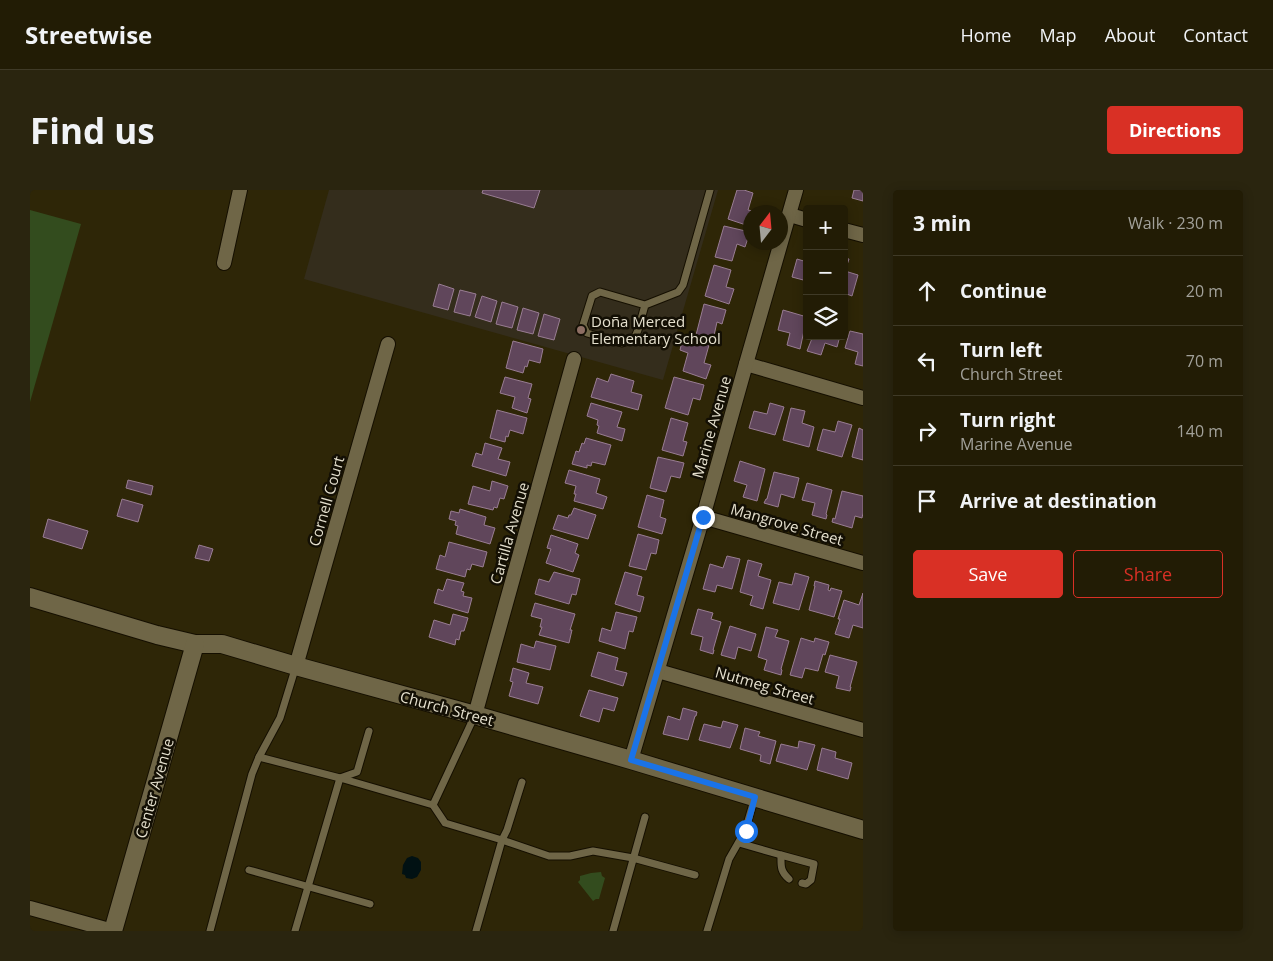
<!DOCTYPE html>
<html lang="en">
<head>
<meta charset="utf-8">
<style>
  :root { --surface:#221c05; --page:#2a250f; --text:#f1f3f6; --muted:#a2a19a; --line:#3f3a27; --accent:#d93025 }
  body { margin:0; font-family:"Open Sans",sans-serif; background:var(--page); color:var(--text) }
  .controls { position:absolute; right:15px; top:15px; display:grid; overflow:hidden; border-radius:5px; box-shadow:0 2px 12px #0003 }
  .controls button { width:45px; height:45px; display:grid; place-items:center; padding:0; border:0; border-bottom:1px solid var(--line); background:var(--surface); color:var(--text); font:25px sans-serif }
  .compass { position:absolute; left:713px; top:15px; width:45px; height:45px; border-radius:50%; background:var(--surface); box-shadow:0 2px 12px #0003; rotate:16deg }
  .stop { position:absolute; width:15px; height:15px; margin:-11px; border:4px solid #1a73e8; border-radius:50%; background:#fff }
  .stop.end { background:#1a73e8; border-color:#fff; box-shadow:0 1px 5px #0008 }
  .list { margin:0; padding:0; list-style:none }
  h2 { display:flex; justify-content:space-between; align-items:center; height:65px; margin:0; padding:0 20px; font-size:21px }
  h2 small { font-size:16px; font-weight:400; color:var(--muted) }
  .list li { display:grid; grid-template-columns:32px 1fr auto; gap:15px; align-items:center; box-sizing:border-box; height:70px; padding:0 20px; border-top:1px solid var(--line) }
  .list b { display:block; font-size:19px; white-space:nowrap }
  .list p { margin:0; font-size:16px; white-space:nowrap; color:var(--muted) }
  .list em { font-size:16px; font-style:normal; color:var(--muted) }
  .actions { display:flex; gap:10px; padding:15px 20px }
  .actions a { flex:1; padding:11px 0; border:1px solid var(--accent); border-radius:5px; text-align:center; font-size:18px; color:var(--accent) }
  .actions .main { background:var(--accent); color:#fff }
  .icon { flex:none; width:28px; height:28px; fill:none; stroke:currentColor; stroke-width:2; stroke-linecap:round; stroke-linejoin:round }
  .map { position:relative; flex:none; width:833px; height:741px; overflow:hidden; border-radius:5px }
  header { display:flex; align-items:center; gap:30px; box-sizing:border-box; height:70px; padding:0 25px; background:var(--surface); border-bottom:1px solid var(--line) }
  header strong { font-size:24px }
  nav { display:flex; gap:28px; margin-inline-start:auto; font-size:18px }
  .intro { display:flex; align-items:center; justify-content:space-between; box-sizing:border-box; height:120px; padding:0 30px }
  h1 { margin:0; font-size:35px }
  .button { padding:12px 22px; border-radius:5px; background:var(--accent); color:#fff; font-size:18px; font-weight:700 }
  main { display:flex; gap:30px; padding:0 30px }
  aside { flex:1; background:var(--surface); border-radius:5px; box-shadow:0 2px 12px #0003 }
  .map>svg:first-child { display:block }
  .education { fill:#342d1c }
  .green { fill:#334c1e }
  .water { fill:#011113 }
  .building { fill:#60465b; stroke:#997d93 }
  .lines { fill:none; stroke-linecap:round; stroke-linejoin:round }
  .service-casing { stroke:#150f00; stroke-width:9 }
  .minor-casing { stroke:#150f00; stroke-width:16 }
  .tertiary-casing { stroke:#150f00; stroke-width:20 }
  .service { stroke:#6f6647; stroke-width:7 }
  .minor { stroke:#6f6647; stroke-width:14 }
  .tertiary { stroke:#6f6647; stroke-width:18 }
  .route { stroke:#1a73e8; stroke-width:6 }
  .education-dot { fill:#8d6e63; stroke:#130f04; stroke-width:2 }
  .labels { text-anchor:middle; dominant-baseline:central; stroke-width:5; stroke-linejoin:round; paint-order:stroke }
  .poi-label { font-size:15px; fill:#e5e0ce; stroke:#130f04; text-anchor:start }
  .street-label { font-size:15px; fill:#e5e0ce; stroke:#130f04 }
</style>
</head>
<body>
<header>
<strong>Streetwise</strong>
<nav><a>Home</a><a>Map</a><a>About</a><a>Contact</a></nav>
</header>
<div class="intro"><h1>Find us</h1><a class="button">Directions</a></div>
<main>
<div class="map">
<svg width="833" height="741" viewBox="0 0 833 741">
  <rect width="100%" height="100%" fill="#2e2607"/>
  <polygon class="education" points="299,0 688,0 633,190 274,89"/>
  <g class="green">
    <polygon points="0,20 51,34 0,212"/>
    <polygon points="571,682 572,686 575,688 569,709 566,709 563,711 548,692 550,690 550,686 561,683"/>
  </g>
  <polygon class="water" points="382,666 388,668 391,672 391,680 387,687 382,689 376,688 375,685 372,684 373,675 377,668"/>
  <g class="building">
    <polygon points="453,0 510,0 504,18 452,3"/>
    <polygon points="707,0 714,0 723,3 718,20 723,21 720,22 720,30 719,36 698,29"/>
    <polygon points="824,0 833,0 833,11 822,8"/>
    <polygon points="694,36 720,42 715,57 707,54 702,71 685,67"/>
    <polygon points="814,68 819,69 815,81 828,85 822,106 814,103"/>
    <polygon points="767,69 777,72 777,91 762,87"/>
    <polygon points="684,75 701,80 696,97 704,99 699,114 675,106"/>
    <polygon points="409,94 424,99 418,120 403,116"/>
    <polygon points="430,100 446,104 440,126 424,122"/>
    <polygon points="452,106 467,111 461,132 445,127"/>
    <polygon points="472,112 488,117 482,138 466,134"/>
    <polygon points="674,114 696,120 692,134 687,132 683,150 666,145"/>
    <polygon points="493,118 509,123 503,144 487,140"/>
    <polygon points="753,120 777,127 770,159 757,155 760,143 748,140"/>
    <polygon points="514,124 530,129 524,150 508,146"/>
    <polygon points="820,141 833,144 833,176 825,174 828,162 815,158"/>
    <polygon points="783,146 810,146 807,157 795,153 791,165 777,161"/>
    <polygon points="653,148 679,155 674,173 681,175 676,189 653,181 658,163 650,160"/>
    <polygon points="483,151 513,159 510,173 499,170 497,177 495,176 493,183 476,178"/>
    <polygon points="581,184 604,191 601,202 612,205 608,220 561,207 567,188 578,192"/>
    <polygon points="475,187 502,194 498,208 501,209 497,223 482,218 485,207 470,203"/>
    <polygon points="644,187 674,195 670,210 663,208 658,225 635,218"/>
    <polygon points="561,213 592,222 587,237 595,239 592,251 567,243 569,236 567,235 568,230 557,226"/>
    <polygon points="740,213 754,217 745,245 719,238 724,221 737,224"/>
    <polygon points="761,218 775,221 772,233 784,237 779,257 753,250"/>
    <polygon points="467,220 497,228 493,244 480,240 478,247 476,246 475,252 460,248"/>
    <polygon points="641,228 658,233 653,251 657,252 653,266 632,260"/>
    <polygon points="808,231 822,235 812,267 787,260 793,239 805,242"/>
    <polygon points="829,238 833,240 833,270 822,267"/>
    <polygon points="556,248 581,255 575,275 562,272 561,276 557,275 557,278 542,274 546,261 549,262 552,253 554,254"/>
    <polygon points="455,253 472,258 468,269 480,272 476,286 442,276 446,263 452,265"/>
    <polygon points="628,267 654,273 650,288 641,286 636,302 620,298"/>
    <polygon points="710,271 735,279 727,311 713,307 717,295 704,291"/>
    <polygon points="539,280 570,289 566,303 577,307 573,319 544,311 546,304 544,304 546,296 535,293"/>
    <polygon points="744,282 769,288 764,308 751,304 748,317 734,313 736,309 737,309"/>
    <polygon points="98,290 123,296 121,305 96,298"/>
    <polygon points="462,291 478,296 474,309 470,308 467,318 464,317 463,320 438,314 443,296 460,301"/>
    <polygon points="777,293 802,300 796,324 797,325 796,329 782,325 785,313 772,310"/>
    <polygon points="812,301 833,306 833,323 832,328 825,326 822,338 802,332 803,328 805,329"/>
    <polygon points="617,305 634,310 630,327 636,329 632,344 608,337"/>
    <polygon points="92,309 113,315 108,332 87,326"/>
    <polygon points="544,318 566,325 558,349 523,339 528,325 538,328 539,325 541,325"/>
    <polygon points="430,319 456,327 454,335 465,338 460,354 426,344 428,336 425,335 426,331 419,329 421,321 429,323"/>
    <polygon points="18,329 58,341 52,359 13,347"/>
    <polygon points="608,344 629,350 626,364 621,363 616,380 599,376"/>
    <polygon points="521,345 548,354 545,363 549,365 543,382 516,373 521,359 517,358"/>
    <polygon points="419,352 457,362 453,377 442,374 440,380 437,379 435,387 406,379 410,365 415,367"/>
    <polygon points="169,355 183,359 179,371 165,368"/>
    <polygon points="697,366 710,369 702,399 687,395 685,402 673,399 680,374 693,378"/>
    <polygon points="718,370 732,374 728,386 741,390 733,419 720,415 723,406 710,402"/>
    <polygon points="524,382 550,389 546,405 542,404 539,414 505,404 509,389 519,392"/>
    <polygon points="595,382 612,387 607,405 614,407 610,422 585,414"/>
    <polygon points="765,383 779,387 769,420 743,413 749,392 762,395"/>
    <polygon points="417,389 434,393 431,401 434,402 433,406 442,408 438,423 404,413 408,399 413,401"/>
    <polygon points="785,391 799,395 798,400 800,401 801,398 812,401 804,427 779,420 785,396 784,396"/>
    <polygon points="833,403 833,438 823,435 819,448 805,444 810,429 808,429 814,410 829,415"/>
    <polygon points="505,413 545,424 540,440 542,440 539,453 509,445 512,437 510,437 512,429 501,426"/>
    <polygon points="668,419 683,423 681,429 691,432 683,460 684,460 683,464 670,460 673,447 661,444"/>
    <polygon points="586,422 607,427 603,442 599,441 595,459 569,451 572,438 581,441"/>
    <polygon points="423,424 438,428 434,441 431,441 429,450 426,449 425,455 399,447 404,430 420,435"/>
    <polygon points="700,436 726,444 721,461 708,457 705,469 691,465"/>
    <polygon points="736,437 748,440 745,447 759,451 751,479 752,480 751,485 734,480 737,470 728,467"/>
    <polygon points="771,448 784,452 785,448 799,452 795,465 793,464 788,481 775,478 772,488 760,485"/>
    <polygon points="506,451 526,456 520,480 487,472 491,454 504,458"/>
    <polygon points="568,462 588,468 585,480 597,483 593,496 561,486"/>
    <polygon points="800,465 827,472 820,497 821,497 820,501 806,498 809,486 795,482"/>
    <polygon points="483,478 499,483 496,493 513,497 508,514 479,506 483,492 480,491"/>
    <polygon points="559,500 588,508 584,521 573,518 569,532 550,526"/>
    <polygon points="653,518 667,522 666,526 665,526 658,550 633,544 638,526 650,530"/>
    <polygon points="693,531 708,535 700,558 669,550 674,534 691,538"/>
    <polygon points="715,538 730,542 728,546 746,551 740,574 730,571 731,565 710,559"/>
    <polygon points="769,551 785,555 777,580 746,571 751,554 768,558"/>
    <polygon points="792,558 806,562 805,568 822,573 818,589 787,580"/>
  </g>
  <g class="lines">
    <defs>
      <g id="service">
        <polyline points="615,115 608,140 605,147 599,151 592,153 557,143 553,135 562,106 570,102 615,115 648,102 653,95 680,0"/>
        <polyline points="229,567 310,588 403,615 415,633 472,650 519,666 540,666 563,661 603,668 665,685"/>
        <polyline points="403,615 445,525"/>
        <polyline points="709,653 751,665"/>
        <polyline points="219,680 340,714"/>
        <path d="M759,689C750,681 751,676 751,665L784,674L781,690L776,694L772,693"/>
        <polyline points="180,741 222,584 229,567 250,528 266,476"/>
        <polyline points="265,741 310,588 327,582 339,541"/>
        <polyline points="446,741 472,650 477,640 492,592"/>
        <polyline points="583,741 615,627"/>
        <polyline points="677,741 699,669 715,641 725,607"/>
      </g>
      <g id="minor">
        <polyline points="760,25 777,30"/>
        <polyline points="814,40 833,45"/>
        <polyline points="194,73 210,0"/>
        <polyline points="716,174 833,208"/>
        <polyline points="673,327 833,373"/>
        <polyline points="266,476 358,154"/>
        <polyline points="628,481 833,540"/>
        <polyline points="445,525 544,169"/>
        <polyline points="601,570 673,327 716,174 766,0"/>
        <polyline points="0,718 83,741"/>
      </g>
      <g id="tertiary">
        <polyline points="0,407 127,445 165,454 192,454 266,476 445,525 601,570 833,640"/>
        <polyline points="83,741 165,454"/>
      </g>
    </defs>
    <use href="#service" class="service-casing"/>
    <use href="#minor" class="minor-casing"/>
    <use href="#tertiary" class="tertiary-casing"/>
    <use href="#service" class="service"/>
    <use href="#minor" class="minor"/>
    <use href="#tertiary" class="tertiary"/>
  </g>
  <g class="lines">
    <polyline class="route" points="673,327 601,570 725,607 716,641"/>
  </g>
  <circle class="education-dot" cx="551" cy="140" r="5"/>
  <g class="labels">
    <g class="poi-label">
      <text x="561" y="131">Doña Merced<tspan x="561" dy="17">Elementary School</tspan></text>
    </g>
    <g class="street-label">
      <text transform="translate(681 237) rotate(-74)">Marine Avenue</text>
      <text transform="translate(296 311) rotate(-74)">Cornell Court</text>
      <text transform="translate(757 334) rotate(16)">Mangrove Street</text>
      <text transform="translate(479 343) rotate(-74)">Cartilla Avenue</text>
      <text transform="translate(735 495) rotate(16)">Nutmeg Street</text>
      <text transform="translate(417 518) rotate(15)">Church Street</text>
      <text transform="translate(124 598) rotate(-74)">Center Avenue</text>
    </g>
  </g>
</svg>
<div class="controls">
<button>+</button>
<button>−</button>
<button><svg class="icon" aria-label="layers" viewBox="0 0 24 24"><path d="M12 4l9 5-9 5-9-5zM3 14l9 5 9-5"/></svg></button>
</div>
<svg class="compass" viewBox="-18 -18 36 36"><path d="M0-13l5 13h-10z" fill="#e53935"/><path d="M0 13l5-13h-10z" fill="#a2a19a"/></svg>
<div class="stop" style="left:716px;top:641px"></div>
<div class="stop end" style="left:673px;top:327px"></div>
</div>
<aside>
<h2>3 min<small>Walk · 230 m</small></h2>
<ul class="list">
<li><svg class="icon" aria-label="ahead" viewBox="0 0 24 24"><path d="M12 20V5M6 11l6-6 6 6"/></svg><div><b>Continue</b></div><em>20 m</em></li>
<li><svg class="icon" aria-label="left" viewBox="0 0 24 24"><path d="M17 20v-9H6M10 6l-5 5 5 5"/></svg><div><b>Turn left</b><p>Church Street</p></div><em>70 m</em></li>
<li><svg class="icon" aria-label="right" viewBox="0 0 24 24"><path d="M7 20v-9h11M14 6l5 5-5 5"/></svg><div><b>Turn right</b><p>Marine Avenue</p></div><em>140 m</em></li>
<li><svg class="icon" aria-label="arrive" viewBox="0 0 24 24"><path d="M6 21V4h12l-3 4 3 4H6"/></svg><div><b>Arrive at destination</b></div></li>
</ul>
<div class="actions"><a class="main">Save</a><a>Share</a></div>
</aside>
</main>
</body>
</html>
